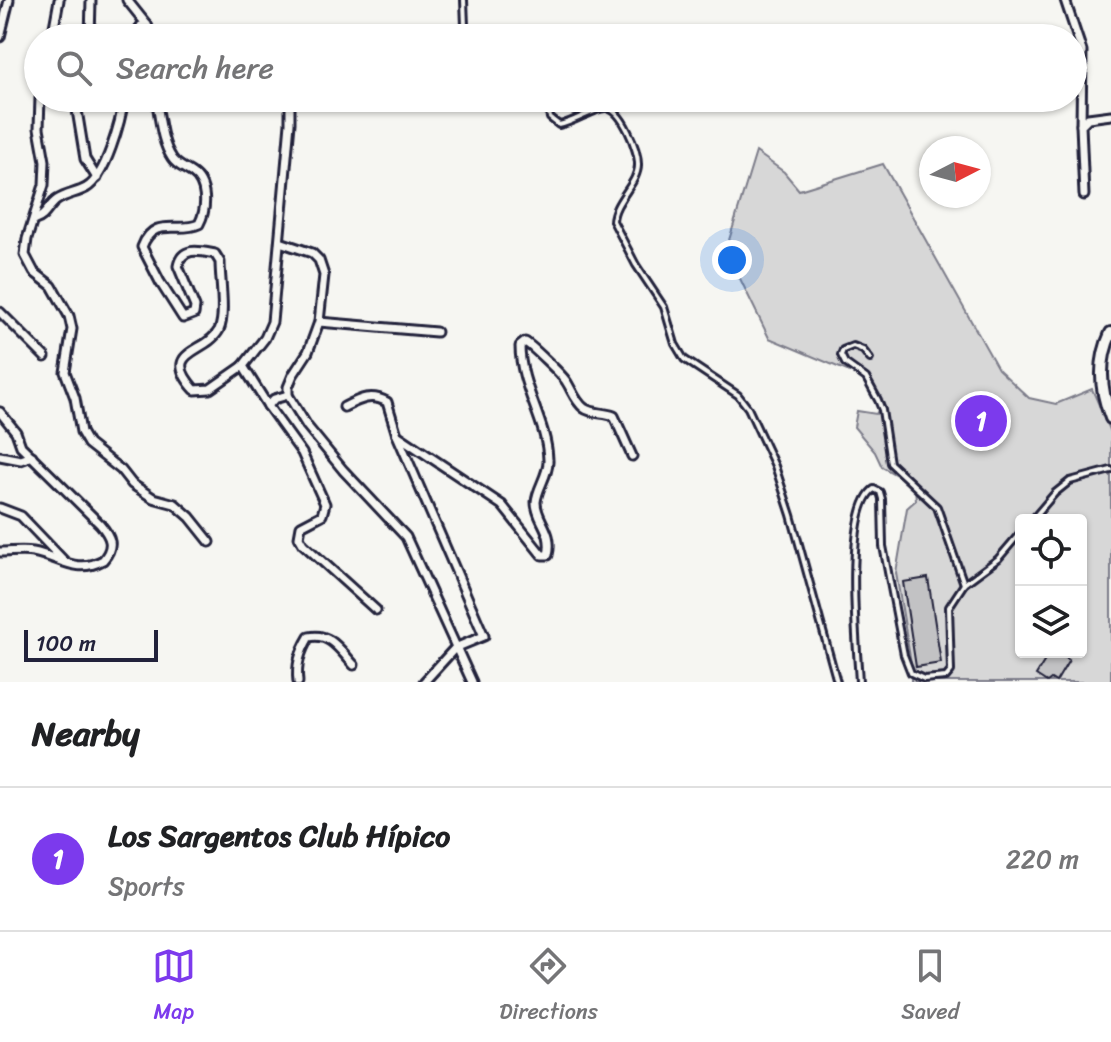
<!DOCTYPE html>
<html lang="en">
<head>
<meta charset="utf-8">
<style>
  :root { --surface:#fff; --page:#f2f2f2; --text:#202124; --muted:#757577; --line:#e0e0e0; --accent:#7c3aed }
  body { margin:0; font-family:Sriracha,sans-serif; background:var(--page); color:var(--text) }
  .controls { position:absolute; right:24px; bottom:24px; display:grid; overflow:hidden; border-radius:8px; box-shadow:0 2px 6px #0004 }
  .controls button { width:72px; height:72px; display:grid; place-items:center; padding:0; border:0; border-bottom:2px solid var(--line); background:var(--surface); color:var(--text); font:40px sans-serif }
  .compass { position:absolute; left:919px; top:136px; width:72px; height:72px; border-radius:50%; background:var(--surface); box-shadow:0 2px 6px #0004; rotate:84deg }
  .scale { position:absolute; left:24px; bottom:20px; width:134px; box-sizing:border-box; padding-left:8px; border:4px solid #22223b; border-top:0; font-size:22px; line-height:28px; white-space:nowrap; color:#22223b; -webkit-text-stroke:6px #f6f6f2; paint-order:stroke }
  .you { position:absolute; left:732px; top:260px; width:28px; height:28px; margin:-20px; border:6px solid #fff; border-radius:50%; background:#1a73e8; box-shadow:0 0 0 12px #1a73e833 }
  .badge { display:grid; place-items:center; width:52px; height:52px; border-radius:50%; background:var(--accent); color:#fff; font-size:26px; font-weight:700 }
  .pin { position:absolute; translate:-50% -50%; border:4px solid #fff; box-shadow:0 2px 8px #0006 }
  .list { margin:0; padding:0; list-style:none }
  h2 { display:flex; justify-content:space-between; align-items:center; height:104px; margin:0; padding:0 32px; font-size:34px }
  h2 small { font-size:26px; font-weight:400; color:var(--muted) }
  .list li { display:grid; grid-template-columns:52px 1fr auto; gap:24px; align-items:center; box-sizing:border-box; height:144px; padding:0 32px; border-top:2px solid var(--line) }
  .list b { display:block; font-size:30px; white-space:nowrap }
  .list p { margin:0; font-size:26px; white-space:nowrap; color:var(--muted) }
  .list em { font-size:26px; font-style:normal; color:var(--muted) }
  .icon { flex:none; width:44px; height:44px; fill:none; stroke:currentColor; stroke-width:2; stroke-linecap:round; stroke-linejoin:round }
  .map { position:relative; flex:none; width:1111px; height:682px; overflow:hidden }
  .search { position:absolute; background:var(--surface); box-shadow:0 2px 6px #0004; left:24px; right:24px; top:24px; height:88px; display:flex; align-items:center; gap:20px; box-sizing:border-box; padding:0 28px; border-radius:44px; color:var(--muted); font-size:30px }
  .sheet { height:248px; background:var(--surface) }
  nav { display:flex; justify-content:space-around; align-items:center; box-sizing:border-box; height:112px; border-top:2px solid var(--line); background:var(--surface); font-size:22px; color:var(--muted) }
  nav a { display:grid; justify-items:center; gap:4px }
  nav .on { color:var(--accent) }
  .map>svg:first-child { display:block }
  .green { fill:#d7d7d7; stroke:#7c7c89; stroke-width:2; fill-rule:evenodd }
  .building { fill:#c2c2c4; stroke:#22223b; stroke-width:2 }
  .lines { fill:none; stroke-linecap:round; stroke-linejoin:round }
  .lane-casing { stroke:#22223b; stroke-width:10 }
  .street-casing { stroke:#22223b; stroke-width:13 }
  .secondary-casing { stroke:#22223b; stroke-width:16 }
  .lane { stroke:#f6f6f2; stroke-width:4 }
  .street { stroke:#f6f6f2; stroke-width:7 }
  .secondary { stroke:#f6f6f2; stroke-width:10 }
</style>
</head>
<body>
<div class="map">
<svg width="1111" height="682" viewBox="0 0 1111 682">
  <rect width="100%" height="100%" fill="#f6f6f2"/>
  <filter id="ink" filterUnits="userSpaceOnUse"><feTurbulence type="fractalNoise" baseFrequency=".0125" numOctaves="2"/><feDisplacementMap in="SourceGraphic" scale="16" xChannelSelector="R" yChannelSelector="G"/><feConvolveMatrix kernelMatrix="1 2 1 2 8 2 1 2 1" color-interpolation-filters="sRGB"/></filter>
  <g filter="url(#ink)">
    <path class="green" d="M756,152L784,172L799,190L883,164L998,369L1029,398L1056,404L1092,389L1111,432V682H911V663L896,573L907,508L916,500L915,488L902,478L882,467L875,452L854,427L857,411L876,414L880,407L864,378L769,338L726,250ZM1021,520H1081V652H1021Z"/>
    <g class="building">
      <polygon points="928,578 941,663 916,667 903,582"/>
      <polygon points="1050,652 1070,652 1066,658 1069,660 1056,682 1051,679 1047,682 1036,675"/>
    </g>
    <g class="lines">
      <defs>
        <g id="lane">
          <polyline points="464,0 465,26 471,38"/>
          <path d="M547,98L550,118L559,125C573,123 597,107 606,108C622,109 638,150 638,164C639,183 614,200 613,221L636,265L664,307L675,344L684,359L738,395L748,408L775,466L791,515L837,682"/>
          <polyline points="870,359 863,350 853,346 843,350 841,355 845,363 866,378 878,400 882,410 890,463 937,507 964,584"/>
          <polyline points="1032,520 1055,493 1070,481 1111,470"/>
          <path d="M859,682C857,645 843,510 874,489L880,492L882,499L883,546L904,655L911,673L924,679L946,677L951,671L949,607L964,584L998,559L1021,532"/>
        </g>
        <g id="street">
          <polyline points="127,0 147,25"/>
          <polyline points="1065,0 1082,51 1081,125"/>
          <polyline points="0,37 9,0"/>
          <polyline points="52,38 59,0"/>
          <polyline points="90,38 91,0"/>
          <polyline points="135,38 141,26 147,25 152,38"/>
          <polyline points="40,98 39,128 45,161 44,185 27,239 25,255 34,272 52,286 69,316 72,329 65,372 75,398 81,432 88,444 121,470 132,484 153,498 175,504 190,517 210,542"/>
          <polyline points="75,98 85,159 97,178"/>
          <path d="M156,98C160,118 161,141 172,158C177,166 185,168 192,173C208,184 207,209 199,224C178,234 154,215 142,247L160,282L183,318L194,314L195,307L178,266C182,246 200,251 215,254L220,262C220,280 226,315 219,330C206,354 159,350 195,390L210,389L243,366"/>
          <polyline points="290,98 290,123 272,322 265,338 243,366 268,406 302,453 325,504 322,515 301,526 299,537 303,544 376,610"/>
          <polyline points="1084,195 1081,125 1088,118 1111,115"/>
          <path d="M35,220C46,217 48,206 57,200C66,194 77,193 86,188C106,177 121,120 124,98"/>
          <polyline points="280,242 312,253 319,260 324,275 319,322 308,352 293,375 288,387 288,395 307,426 343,470 406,537 472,682"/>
          <polyline points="0,312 45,357"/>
          <polyline points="319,322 436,332"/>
          <polyline points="268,406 274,399 288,395"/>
          <path d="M344,407C360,399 371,393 387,402L397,435"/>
          <path d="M0,412L16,432L21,446L100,524C111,537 115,546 103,560C76,575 60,557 33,552C23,550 11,552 0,552"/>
          <polyline points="0,456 21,460 32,456"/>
          <polyline points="0,508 21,516 64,561"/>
          <path d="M298,682C296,665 300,652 309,637C330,632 340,650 354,665"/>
          <path d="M424,682L455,648L484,636L397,435L502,505L542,555H548C554,530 536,521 536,502C537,488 549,474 548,460C547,421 520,387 520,346L525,342C531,345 561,374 566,381C572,390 575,401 584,408C592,414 604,412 614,416L632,456"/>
        </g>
        <path id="secondary" d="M1111,333C1098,361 1100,390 1111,418"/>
      </defs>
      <use href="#lane" class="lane-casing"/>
      <use href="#street" class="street-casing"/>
      <use href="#secondary" class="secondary-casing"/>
      <use href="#lane" class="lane"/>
      <use href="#street" class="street"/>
      <use href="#secondary" class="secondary"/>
    </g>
  </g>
</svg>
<div class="controls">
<button><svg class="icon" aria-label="locate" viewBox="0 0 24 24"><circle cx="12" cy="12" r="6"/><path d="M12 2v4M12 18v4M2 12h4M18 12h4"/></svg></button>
<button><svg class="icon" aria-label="layers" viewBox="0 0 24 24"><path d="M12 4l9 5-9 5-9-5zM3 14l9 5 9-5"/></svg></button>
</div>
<svg class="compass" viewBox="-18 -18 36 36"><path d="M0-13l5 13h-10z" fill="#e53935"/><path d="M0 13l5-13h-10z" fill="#757577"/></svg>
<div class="scale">100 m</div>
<div class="you"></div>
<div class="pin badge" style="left:981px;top:421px">1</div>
<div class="search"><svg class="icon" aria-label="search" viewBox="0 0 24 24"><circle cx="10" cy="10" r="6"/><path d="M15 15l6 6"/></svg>Search here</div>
</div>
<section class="sheet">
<h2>Nearby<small></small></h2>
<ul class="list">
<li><span class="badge">1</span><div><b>Los Sargentos Club Hípico</b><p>Sports</p></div><em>220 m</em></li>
</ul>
</section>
<nav>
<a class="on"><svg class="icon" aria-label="map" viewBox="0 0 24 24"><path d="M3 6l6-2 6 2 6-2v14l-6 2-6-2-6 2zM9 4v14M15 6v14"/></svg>Map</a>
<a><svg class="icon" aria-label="directions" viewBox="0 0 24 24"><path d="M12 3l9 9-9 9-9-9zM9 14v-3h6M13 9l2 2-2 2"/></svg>Directions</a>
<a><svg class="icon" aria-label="saved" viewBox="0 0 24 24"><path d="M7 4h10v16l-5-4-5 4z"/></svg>Saved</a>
</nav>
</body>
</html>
